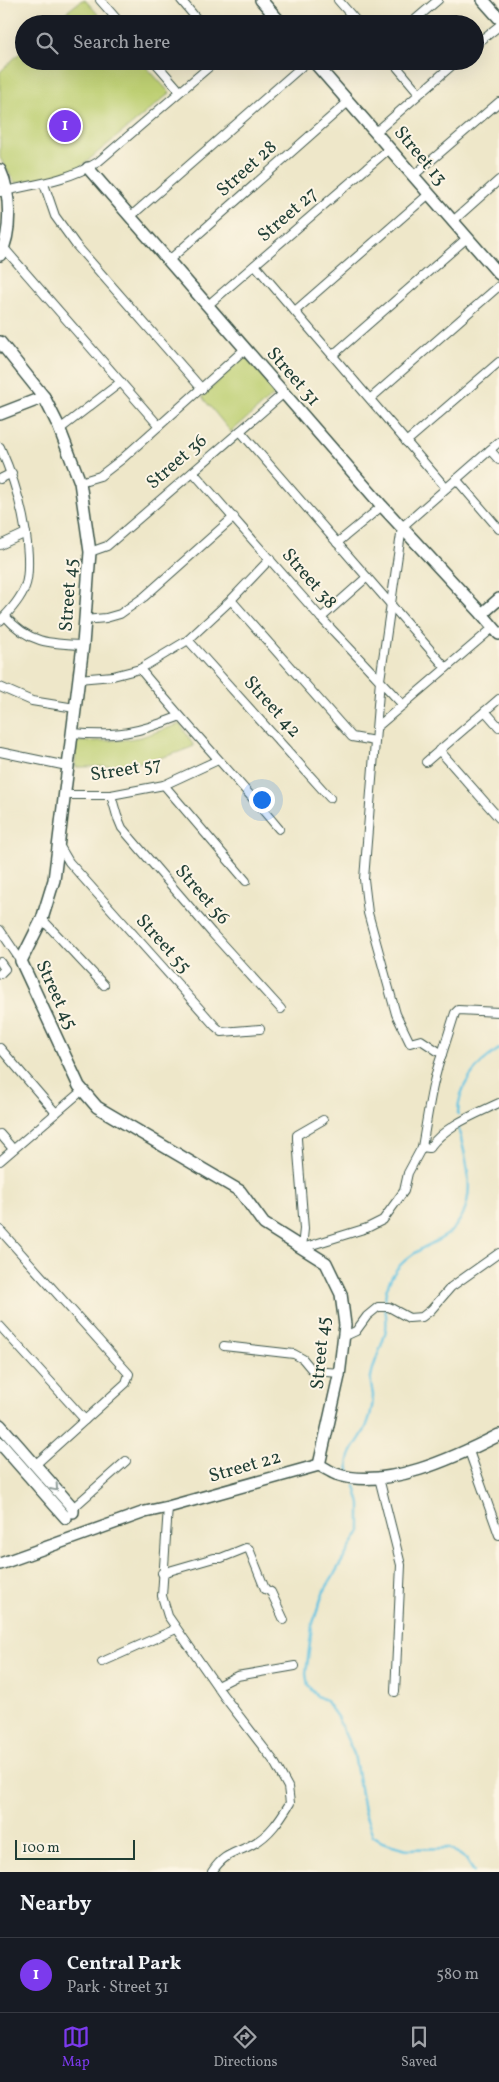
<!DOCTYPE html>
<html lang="en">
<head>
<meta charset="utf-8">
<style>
  :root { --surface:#171b24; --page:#242831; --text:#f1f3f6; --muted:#9ea1a6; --line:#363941; --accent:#7c3aed }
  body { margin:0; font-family:Vollkorn,serif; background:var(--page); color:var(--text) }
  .scale { position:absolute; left:15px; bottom:12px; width:120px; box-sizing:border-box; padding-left:5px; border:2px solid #1f3d34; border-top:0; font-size:14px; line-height:18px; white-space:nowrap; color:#1f3d34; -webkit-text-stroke:4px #fcf5e5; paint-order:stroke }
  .you { position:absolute; left:261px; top:799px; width:18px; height:18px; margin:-12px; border:4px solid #fff; border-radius:50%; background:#1a73e8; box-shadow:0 0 0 8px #1a73e833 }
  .badge { display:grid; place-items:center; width:32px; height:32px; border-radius:50%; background:var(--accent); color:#fff; font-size:16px; font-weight:700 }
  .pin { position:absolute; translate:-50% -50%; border:2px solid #fff; box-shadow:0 1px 5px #0006 }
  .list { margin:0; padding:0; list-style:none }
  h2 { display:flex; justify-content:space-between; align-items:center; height:65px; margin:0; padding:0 20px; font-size:21px }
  h2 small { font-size:16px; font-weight:400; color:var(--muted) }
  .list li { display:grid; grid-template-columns:32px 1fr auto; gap:15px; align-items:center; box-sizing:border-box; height:75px; padding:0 20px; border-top:1px solid var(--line) }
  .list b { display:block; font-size:19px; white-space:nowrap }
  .list p { margin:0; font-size:16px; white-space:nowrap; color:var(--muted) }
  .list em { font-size:16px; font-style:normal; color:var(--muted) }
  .icon { flex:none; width:28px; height:28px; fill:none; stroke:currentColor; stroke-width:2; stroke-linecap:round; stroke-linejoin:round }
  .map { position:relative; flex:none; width:499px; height:1872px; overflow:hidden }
  .search { position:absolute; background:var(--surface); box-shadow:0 5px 20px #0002; left:15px; right:15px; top:15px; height:55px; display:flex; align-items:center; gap:12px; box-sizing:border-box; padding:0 18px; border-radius:28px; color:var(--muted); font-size:19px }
  .sheet { height:140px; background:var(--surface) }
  nav { display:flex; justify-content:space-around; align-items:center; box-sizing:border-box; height:70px; border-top:1px solid var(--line); background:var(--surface); font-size:14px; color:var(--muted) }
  nav a { display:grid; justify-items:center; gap:2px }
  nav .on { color:var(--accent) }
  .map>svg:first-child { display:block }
  .green { fill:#bdcf72; stroke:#6e8653 }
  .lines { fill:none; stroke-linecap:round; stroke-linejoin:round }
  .stream { stroke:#63c3e1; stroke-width:2.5 }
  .street-casing { stroke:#3e564a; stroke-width:10 }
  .secondary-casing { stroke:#3e564a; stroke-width:14 }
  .street { stroke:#fff; stroke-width:8 }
  .secondary { stroke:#fff; stroke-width:11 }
  .oneway { stroke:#8f9e9a }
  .labels { text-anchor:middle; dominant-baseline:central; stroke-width:4; stroke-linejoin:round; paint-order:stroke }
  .street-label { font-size:19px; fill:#1f3d34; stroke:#fcf5e5 }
</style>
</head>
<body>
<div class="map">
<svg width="499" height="1872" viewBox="0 0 499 1872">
  <rect width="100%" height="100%" fill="#fcf5e5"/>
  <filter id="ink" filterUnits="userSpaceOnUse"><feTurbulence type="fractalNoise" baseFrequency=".02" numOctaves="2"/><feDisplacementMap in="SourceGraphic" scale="10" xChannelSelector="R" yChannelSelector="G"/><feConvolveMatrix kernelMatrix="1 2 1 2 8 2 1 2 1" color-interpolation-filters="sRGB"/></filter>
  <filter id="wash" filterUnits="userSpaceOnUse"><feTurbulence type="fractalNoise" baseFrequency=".0096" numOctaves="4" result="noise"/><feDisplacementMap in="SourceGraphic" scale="20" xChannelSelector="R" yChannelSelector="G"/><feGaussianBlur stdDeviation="1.12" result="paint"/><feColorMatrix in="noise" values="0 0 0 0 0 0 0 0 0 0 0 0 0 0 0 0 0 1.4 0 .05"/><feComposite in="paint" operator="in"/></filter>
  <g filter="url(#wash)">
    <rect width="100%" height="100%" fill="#eee7c9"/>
    <g class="green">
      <polygon points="82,0 85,0 107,24 51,24"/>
      <polygon points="24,49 24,61 141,61 170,93 80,167 48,178 15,183 0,158 0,72"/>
      <polygon points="245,356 277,392 231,432 202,397"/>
      <path d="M180,724L194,746C155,763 117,767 75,767L76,742L122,740L141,737Z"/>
    </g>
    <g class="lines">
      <g class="stream">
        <path d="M458,1114C458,1086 476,1064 499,1049"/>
        <path d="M350,1474C343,1452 363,1441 368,1422C371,1414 373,1404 373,1395C372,1389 370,1383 371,1377C374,1360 383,1346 386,1329C388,1315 382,1301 387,1288C393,1269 405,1259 421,1249C430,1244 440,1240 448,1234C481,1205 467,1163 458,1127"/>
        <polyline points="355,1486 360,1504 360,1531 323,1593 312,1626 306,1674 308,1686 317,1696 325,1700 337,1717 354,1754 364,1811 373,1836 382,1842 407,1849 450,1848 466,1859 474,1872"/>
      </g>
    </g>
  </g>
  <g filter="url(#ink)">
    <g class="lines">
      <defs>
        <g id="street">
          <polyline points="100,0 121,24"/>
          <polyline points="181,0 201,24"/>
          <polyline points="338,0 359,24"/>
          <polyline points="259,24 272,12"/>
          <polyline points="410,24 438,0"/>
          <polyline points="475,45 499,26"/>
          <polyline points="154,61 180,91"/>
          <polyline points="392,61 419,93"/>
          <polyline points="376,132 457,61"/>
          <polyline points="413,176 499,102"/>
          <polyline points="44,184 55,216 76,245 202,389"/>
          <path d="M0,192C35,184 67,181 98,162L216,61"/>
          <polyline points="130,217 308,61"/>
          <polyline points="453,221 499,180"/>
          <polyline points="4,248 159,426"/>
          <polyline points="168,261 348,102"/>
          <polyline points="255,265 446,488"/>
          <polyline points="207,306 390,148"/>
          <polyline points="295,311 429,194"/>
          <polyline points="333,355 467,238"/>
          <polyline points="371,398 499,286"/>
          <polyline points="60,429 121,382"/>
          <polyline points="240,431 446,668"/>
          <polyline points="406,442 499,362"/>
          <path d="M499,442L402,527L380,680L364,879L368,913L396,1014L410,1043L421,1040L442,1054C431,1085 428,1115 422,1147L429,1148C446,1125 474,1115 499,1103"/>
          <path d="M0,447C16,483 26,517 28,556C28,566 29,577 25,587C20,600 10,611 0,621"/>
          <polyline points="490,450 499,460"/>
          <polyline points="193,472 321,618 403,705"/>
          <polyline points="0,479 12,473"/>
          <polyline points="456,479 499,529"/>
          <polyline points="80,482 100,476 122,459 245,349"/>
          <polyline points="337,543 382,506"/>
          <polyline points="0,545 26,533"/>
          <polyline points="90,552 107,546 284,393"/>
          <polyline points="231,600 352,737 375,741"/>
          <path d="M5,616C28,643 50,644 83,645"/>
          <polyline points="321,618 366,578"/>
          <polyline points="84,620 106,618 120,614 144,597 234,517"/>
          <polyline points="188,640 330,798"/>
          <path d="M140,669C185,724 234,775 279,829"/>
          <polyline points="78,679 113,676 140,669 188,640 231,600 270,559"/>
          <polyline points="0,687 32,701 75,708"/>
          <polyline points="485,711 499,727"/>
          <polyline points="377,727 494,627"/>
          <path d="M72,733C116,737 137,733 178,717"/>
          <polyline points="439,750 499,818"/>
          <polyline points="0,752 67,766"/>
          <polyline points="426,762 499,699"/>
          <polyline points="164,785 246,881"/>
          <polyline points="64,795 111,795 164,785 218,760"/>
          <polyline points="111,795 117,816 122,828 212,933 281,1009"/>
          <polyline points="59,845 69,862 215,1026 222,1032 260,1029"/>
          <polyline points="42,919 104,985"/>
          <polyline points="0,930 21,961"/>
          <polyline points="0,962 5,969 0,974"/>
          <polyline points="0,1048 56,1113"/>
          <polyline points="442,1054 455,1013 458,1010 499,1012"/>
          <polyline points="323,1120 297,1135 297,1139 304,1229 302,1248 367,1228 383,1220 404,1191 408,1173 422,1147"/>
          <polyline points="0,1134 13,1149"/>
          <polyline points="0,1161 77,1095"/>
          <polyline points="0,1230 129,1374 126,1383 35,1465"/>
          <polyline points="0,1326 85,1420"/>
          <polyline points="343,1337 356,1331 367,1316 378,1307 389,1307 409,1318 422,1317 431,1310 451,1287 499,1253"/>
          <polyline points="224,1346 294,1354 303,1359 313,1371 340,1373"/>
          <polyline points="469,1451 499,1535"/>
          <polyline points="379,1478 401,1565 395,1692"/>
          <path d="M168,1507L162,1596L168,1616L223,1695L273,1760L288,1787L290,1803C280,1819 270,1835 253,1844C235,1854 225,1852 212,1872"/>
          <polyline points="73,1508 126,1461"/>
          <polyline points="162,1573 214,1558 221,1558 246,1548 249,1549 265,1589 271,1592 284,1620"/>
          <polyline points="102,1662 176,1629"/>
          <polyline points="217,1686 237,1676 295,1666"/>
        </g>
        <g id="secondary">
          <polyline points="261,0 282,24"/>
          <polyline points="483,0 499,18"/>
          <polyline points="313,61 499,274"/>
          <polyline points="88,168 382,506 482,614 499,599"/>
          <path d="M0,170C11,193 12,233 0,255"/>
          <polyline points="0,342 44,397 58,425 80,482 90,552 83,645 54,880 42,919 21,961 79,1086 97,1107 240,1191 264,1224 326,1263 341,1294 345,1325 339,1376 319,1465"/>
          <polyline points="0,414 44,397"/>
          <polyline points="482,614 499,634"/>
          <polyline points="0,1425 73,1508 73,1512"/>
          <polyline points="0,1443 66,1518"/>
          <path d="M0,1564L145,1512L168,1507L319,1465C325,1468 331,1472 336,1474C385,1491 456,1457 499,1435"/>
        </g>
      </defs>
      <use href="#street" class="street-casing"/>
      <use href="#secondary" class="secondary-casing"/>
      <use href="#street" class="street"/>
      <use href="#secondary" class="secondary"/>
    </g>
    <defs><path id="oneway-chevron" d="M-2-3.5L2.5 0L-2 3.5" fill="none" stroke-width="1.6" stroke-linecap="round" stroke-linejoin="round" transform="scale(1.25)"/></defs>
    <use class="oneway" href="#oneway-chevron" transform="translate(55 1488) rotate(49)"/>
  </g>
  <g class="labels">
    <g class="street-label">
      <text transform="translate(420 156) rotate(50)">Street 13</text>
      <text transform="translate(247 169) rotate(-42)">Street 28</text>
      <text transform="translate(288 215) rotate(-41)">Street 27</text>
      <text transform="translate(293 377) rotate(49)">Street 31</text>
      <text transform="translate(177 462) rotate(-41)">Street 36</text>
      <text transform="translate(309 579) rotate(49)">Street 38</text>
      <text transform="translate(69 595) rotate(-86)">Street 45</text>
      <text transform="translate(272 707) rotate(48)">Street 42</text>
      <text transform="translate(126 770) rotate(-9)">Street 57</text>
      <text transform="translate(202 895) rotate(49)">Street 56</text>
      <text transform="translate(163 944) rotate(48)">Street 55</text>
      <text transform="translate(56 995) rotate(65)">Street 45</text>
      <text transform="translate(321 1353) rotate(-85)">Street 45</text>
      <text transform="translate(245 1467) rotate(-16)">Street 22</text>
    </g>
  </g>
</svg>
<div class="scale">100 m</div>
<div class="you"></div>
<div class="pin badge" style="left:65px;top:126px">1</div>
<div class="search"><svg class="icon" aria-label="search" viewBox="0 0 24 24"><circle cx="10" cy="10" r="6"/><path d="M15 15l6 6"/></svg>Search here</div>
</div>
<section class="sheet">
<h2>Nearby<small></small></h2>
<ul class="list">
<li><span class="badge">1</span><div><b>Central Park</b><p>Park · Street 31</p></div><em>580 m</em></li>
</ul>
</section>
<nav>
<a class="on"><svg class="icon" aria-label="map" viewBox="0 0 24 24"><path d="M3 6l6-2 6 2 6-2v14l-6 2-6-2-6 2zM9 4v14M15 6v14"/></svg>Map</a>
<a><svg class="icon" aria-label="directions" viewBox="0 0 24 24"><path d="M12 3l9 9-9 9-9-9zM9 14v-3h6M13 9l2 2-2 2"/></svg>Directions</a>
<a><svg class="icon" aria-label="saved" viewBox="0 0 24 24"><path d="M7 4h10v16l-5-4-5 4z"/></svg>Saved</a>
</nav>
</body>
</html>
